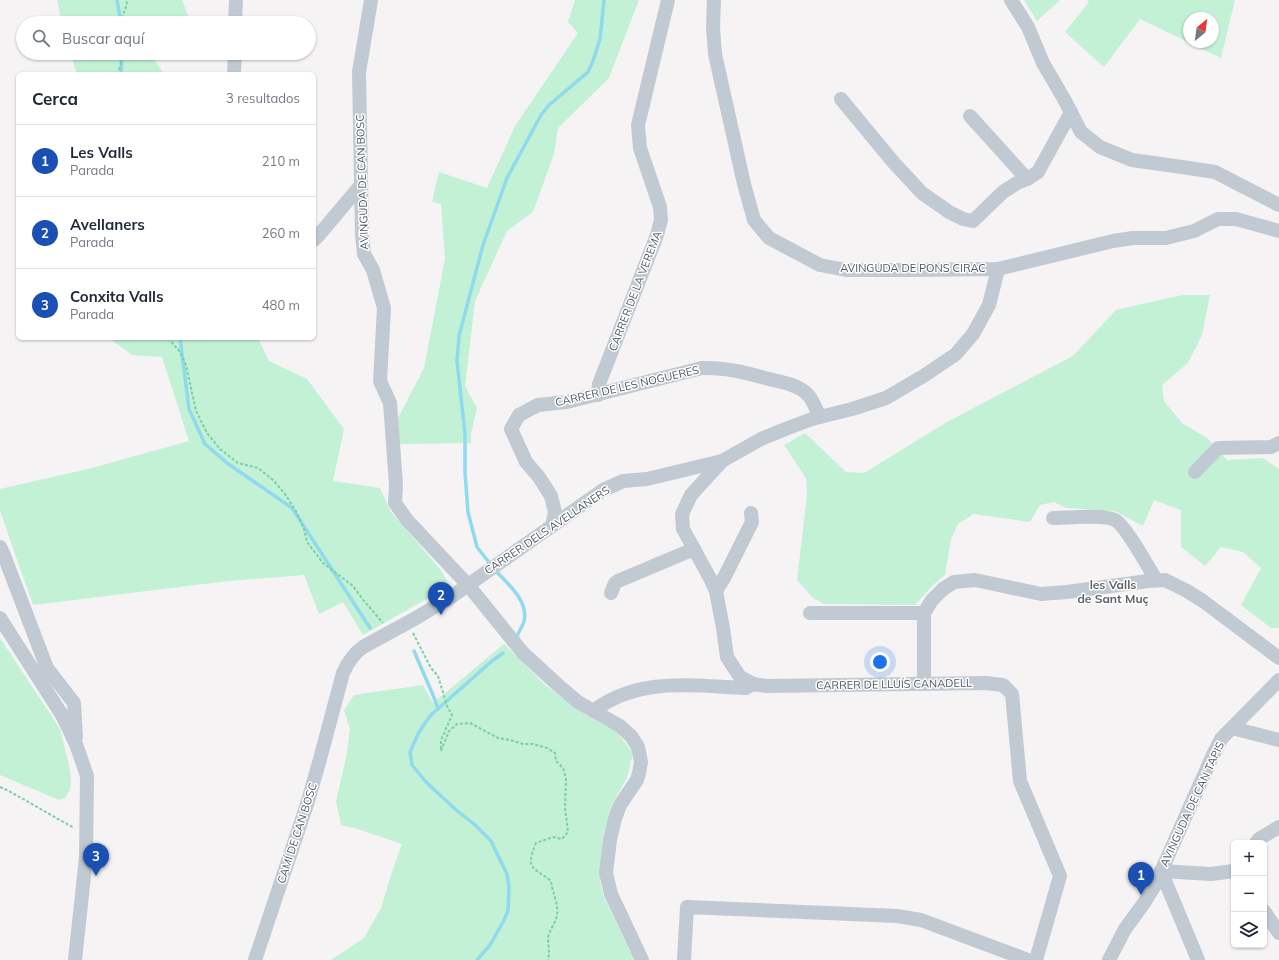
<!DOCTYPE html>
<html lang="es">
<head>
<meta charset="utf-8">
<style>
  :root { --surface:#fff; --page:#f6f6f7; --text:#1f2937; --muted:#747a83; --line:#e0e1e3; --accent:#db2777 }
  body { margin:0; font-family:Mulish,sans-serif; background:var(--page); color:var(--text) }
  .controls { position:absolute; right:12px; bottom:12px; display:grid; overflow:hidden; border-radius:6px; box-shadow:0 1px 3px #0004 }
  .controls button { width:36px; height:36px; display:grid; place-items:center; padding:0; border:0; border-bottom:1px solid var(--line); background:var(--surface); color:var(--text); font:20px sans-serif }
  .compass { position:absolute; left:1183px; top:12px; width:36px; height:36px; border-radius:50%; background:var(--surface); box-shadow:0 1px 3px #0004; rotate:29deg }
  .you { position:absolute; left:880px; top:662px; width:14px; height:14px; margin:-10px; border:3px solid #fff; border-radius:50%; background:#1a73e8; box-shadow:0 0 0 6px #1a73e833 }
  .badge { display:grid; place-items:center; width:26px; height:26px; border-radius:50%; background:var(--accent); color:#fff; font-size:13px; font-weight:700 }
  .pin { position:absolute; translate:-50% -33px; filter:drop-shadow(0 1px 2px #0008) }
  .pin::after { content:''; position:absolute; top:21px; width:14px; height:12px; background:inherit; clip-path:polygon(0 0,100% 0,50% 100%) }
  .list { margin:0; padding:0; list-style:none }
  h2 { display:flex; justify-content:space-between; align-items:center; height:52px; margin:0; padding:0 16px; font-size:17px }
  h2 small { font-size:13px; font-weight:400; color:var(--muted) }
  .list li { display:grid; grid-template-columns:26px 1fr auto; gap:12px; align-items:center; box-sizing:border-box; height:72px; padding:0 16px; border-top:1px solid var(--line) }
  .list b { display:block; font-size:15px; white-space:nowrap }
  .list p { margin:0; font-size:13px; white-space:nowrap; color:var(--muted) }
  .list em { font-size:13px; font-style:normal; color:var(--muted) }
  .icon { flex:none; width:22px; height:22px; fill:none; stroke:currentColor; stroke-width:2; stroke-linecap:round; stroke-linejoin:round }
  .map { position:relative; flex:none; width:1279px; height:960px; overflow:hidden }
  .search { position:absolute; background:var(--surface); box-shadow:0 1px 3px #0004; left:16px; top:16px; width:300px; height:44px; display:flex; align-items:center; gap:10px; box-sizing:border-box; padding:0 14px; border-radius:22px; color:var(--muted); font-size:15px }
  .panel { position:absolute; background:var(--surface); box-shadow:0 1px 3px #0004; left:16px; top:72px; width:300px; height:268px; border-radius:6px }
  .map>svg:first-child { display:block }
  .green { fill:#c3f1d5; fill-rule:evenodd }
  .lines { fill:none; stroke-linecap:round; stroke-linejoin:round }
  .stream { stroke:#90daee; stroke-width:3.5 }
  .path { stroke:#7ad0a6; stroke-width:2; stroke-dasharray:3 2; stroke-linecap:butt }
  .minor { stroke:#c1cad2; stroke-width:14 }
  .labels { text-anchor:middle; dominant-baseline:central; stroke-width:3; stroke-linejoin:round; paint-order:stroke }
  .street-label { font-size:11px; fill:#4a5661; stroke:#fff }
  .neighbourhood-label { font-size:12px; font-weight:bold; fill:#5f6368; stroke:#fff }
</style>
</head>
<body>
<div class="map">
<svg width="1279" height="960" viewBox="0 0 1279 960">
  <rect width="100%" height="100%" fill="#f5f3f3"/>
  <g class="green">
    <polygon points="57,0 182,0 191,23 62,23"/>
    <polygon points="575,0 639,0 609,78 558,128 554,154 533,212 507,231 475,301 465,386 477,408 471,434 471,443 399,444 398,418 424,368 445,259 441,204 432,202 439,172 487,188 515,126 578,33 568,22"/>
    <polygon points="1024,0 1060,0 1037,21"/>
    <path d="M1087,0H1235L1221,58L1140,19L1104,67L1065,32L1089,2ZM1189,18H1213V42H1189Z"/>
    <polygon points="70,53 150,53 164,74 77,74"/>
    <polygon points="1182,295 1210,295 1202,335 1188,363 1162,385 1164,401 1182,423 1207,438 1227,460 1263,458 1279,469 1279,628 1271,628 1241,605 1261,568 1243,552 1221,547 1205,566 1181,547 1181,510 1154,500 1143,526 1115,511 1066,508 1054,502 1040,505 1030,522 974,514 958,524 951,539 945,575 932,586 915,605 824,604 813,598 797,580 807,495 806,478 784,445 805,433 846,472 864,473 947,422 1073,356 1116,310"/>
    <polygon points="113,338 258,338 269,361 307,379 344,429 333,481 380,488 391,512 440,569 449,584 442,590 363,635 343,602 319,614 304,575 228,581 33,605 0,511 0,489 88,469 189,441 162,357 132,355 113,341"/>
    <polygon points="0,638 60,729 69,765 71,780 70,789 66,797 59,800 0,775"/>
    <polygon points="504,644 545,685 587,716 616,731 633,753 627,778 613,802 603,837 600,882 603,895 634,960 331,960 364,938 381,908 391,875 402,844 355,828 341,825 336,801 346,758 350,729 344,710 354,695 423,685 433,703"/>
  </g>
  <g class="lines">
    <g class="stream">
      <polyline points="117,0 121,23"/>
      <polyline points="121,74 122,53"/>
      <polyline points="180,338 189,409 205,444 227,463 292,508 370,628"/>
      <polyline points="491,565 477,547 468,512 465,473 465,434 457,361 459,336 483,245 507,178 541,115 549,105 588,72 593,61 600,39 604,0"/>
      <path d="M495,570C507,583 529,601 524,621C523,626 519,631 517,636"/>
      <polyline points="414,651 433,695 438,709"/>
      <polyline points="477,960 490,945 503,922 508,911 509,887 507,874 491,841 474,824 455,809 427,783 412,765 410,752 418,734 425,723 432,714 492,661 503,653"/>
    </g>
    <g class="path">
      <polyline points="120,23 127,4 126,0"/>
      <polyline points="117,53 121,64 118,74"/>
      <polyline points="168,338 180,352 186,365 196,411 207,433 220,449 238,463 258,468 273,480 285,494 297,513 304,529 307,542 323,563 353,586 364,601 383,623"/>
      <path d="M413,633L431,668L438,676L447,706L452,715L441,740V751L449,731L457,724L470,723L498,738L510,740L523,744H533L547,748L555,753L556,761L563,768L566,779L565,808L568,832L562,839L553,837L536,843C525,870 532,866 551,881C552,891 559,906 557,915C556,923 549,930 548,938C548,946 550,952 548,960"/>
      <polyline points="0,787 9,791 74,828"/>
    </g>
    <g class="minor">
      <polyline points="371,0 359,72 362,234 364,254 373,270 384,308 380,381 390,403 396,485 395,503 407,520 468,585 523,653 559,686 578,702 620,726 631,736 638,747 641,762 639,773 637,780 620,805 615,819 610,840 606,873 611,894 642,960"/>
      <polyline points="714,0 713,28 715,54 744,184 754,220 769,238 820,265 846,270 911,270 998,269 1113,241 1133,238 1166,238 1194,231 1218,219 1236,219 1279,231"/>
      <polyline points="1011,0 1028,27 1043,63 1064,99 1081,132 1100,147 1132,160 1182,167 1215,172 1279,205"/>
      <polyline points="235,23 236,0"/>
      <polyline points="234,74 235,53"/>
      <polyline points="841,99 894,163 922,193 949,212 963,219 973,221 1003,192 1017,183 1027,179 1038,172 1071,112"/>
      <polyline points="970,116 1027,179"/>
      <polyline points="314,240 318,236 361,185"/>
      <polyline points="598,395 599,384 657,235 661,220 660,207 640,148 638,125 668,0"/>
      <polyline points="722,461 691,495 682,514 683,529 711,580 716,591 723,628 727,657 740,677 753,684 767,686 986,683 1003,685 1012,694 1020,781 1060,876 1036,960"/>
      <polyline points="1195,472 1218,448 1271,447 1279,443"/>
      <path d="M1053,518C1067,518 1103,514 1115,520C1125,525 1149,568 1156,580"/>
      <path d="M552,526L555,512L551,496L539,477L526,462L511,429L519,415L538,405L567,402L702,368C725,367 747,373 769,379C781,382 796,384 806,393C813,398 816,410 820,417"/>
      <polyline points="0,547 3,553 47,668 74,703 76,737"/>
      <polyline points="716,591 724,578 752,522 751,513"/>
      <polyline points="611,593 615,583 618,581 694,549"/>
      <polyline points="810,613 924,613"/>
      <polyline points="0,618 62,715 76,744 87,776 86,857 75,960"/>
      <polyline points="924,684 924,613 932,600 943,589 954,582 975,580 1041,594 1067,592 1148,581 1165,580 1187,591 1203,601 1279,658"/>
      <path d="M593,711C640,676 693,686 746,688L753,684"/>
      <polyline points="1232,728 1279,740"/>
      <polyline points="1256,843 1259,839 1279,827"/>
      <polyline points="1161,871 1198,960"/>
      <polyline points="1161,871 1211,874 1234,871"/>
      <polyline points="1264,911 1279,933"/>
      <path d="M255,960L308,801L320,759L343,673C348,662 353,654 363,647L416,618L451,597L603,490L623,481L647,479L722,461L761,439L788,428L812,419L852,409L886,398L925,375L956,354L973,334L989,305L998,269"/>
      <polyline points="684,960 687,907 897,916 921,920 1028,960"/>
      <polyline points="1109,960 1125,929 1144,903 1155,885 1212,757 1221,739 1279,680"/>
    </g>
  </g>
  <g class="labels">
    <g class="street-label">
      <text transform="translate(362 182) rotate(-92)">AVINGUDA DE CAN BOSC</text>
      <text x="913" y="268">AVINGUDA DE PONS CIRAC</text>
      <text transform="translate(635 291) rotate(-69)">CARRER DE LA VEREMA</text>
      <text transform="translate(627 386) rotate(-13)">CARRER DE LES NOGUERES</text>
      <text transform="translate(547 530) rotate(-34)">CARRER DELS AVELLANERS</text>
      <text transform="translate(894 684) rotate(-1)">CARRER DE LLUÍS CANADELL</text>
      <text transform="translate(1192 804) rotate(-65)">AVINGUDA DE CAN TAPIS</text>
      <text transform="translate(297 833) rotate(-72)">CAMÍ DE CAN BOSC</text>
    </g>
    <g class="neighbourhood-label">
      <text x="1113" y="584">les Valls<tspan x="1113" dy="14">de Sant Muç</tspan></text>
    </g>
  </g>
</svg>
<div class="controls">
<button>+</button>
<button>−</button>
<button><svg class="icon" aria-label="layers" viewBox="0 0 24 24"><path d="M12 4l9 5-9 5-9-5zM3 14l9 5 9-5"/></svg></button>
</div>
<svg class="compass" viewBox="-18 -18 36 36"><path d="M0-13l5 13h-10z" fill="#e53935"/><path d="M0 13l5-13h-10z" fill="#747a83"/></svg>
<div class="you"></div>
<div class="pin badge" style="left:1141px;top:895px;background:#1a4fb4">1</div>
<div class="pin badge" style="left:441px;top:615px;background:#1a4fb4">2</div>
<div class="pin badge" style="left:96px;top:876px;background:#1a4fb4">3</div>
<div class="search"><svg class="icon" aria-label="search" viewBox="0 0 24 24"><circle cx="10" cy="10" r="6"/><path d="M15 15l6 6"/></svg>Buscar aquí</div>
<section class="panel">
<h2>Cerca<small>3 resultados</small></h2>
<ul class="list">
<li><span class="badge" style="background:#1a4fb4">1</span><div><b>Les Valls</b><p>Parada</p></div><em>210 m</em></li>
<li><span class="badge" style="background:#1a4fb4">2</span><div><b>Avellaners</b><p>Parada</p></div><em>260 m</em></li>
<li><span class="badge" style="background:#1a4fb4">3</span><div><b>Conxita Valls</b><p>Parada</p></div><em>480 m</em></li>
</ul>
</section>
</div>
</body>
</html>
